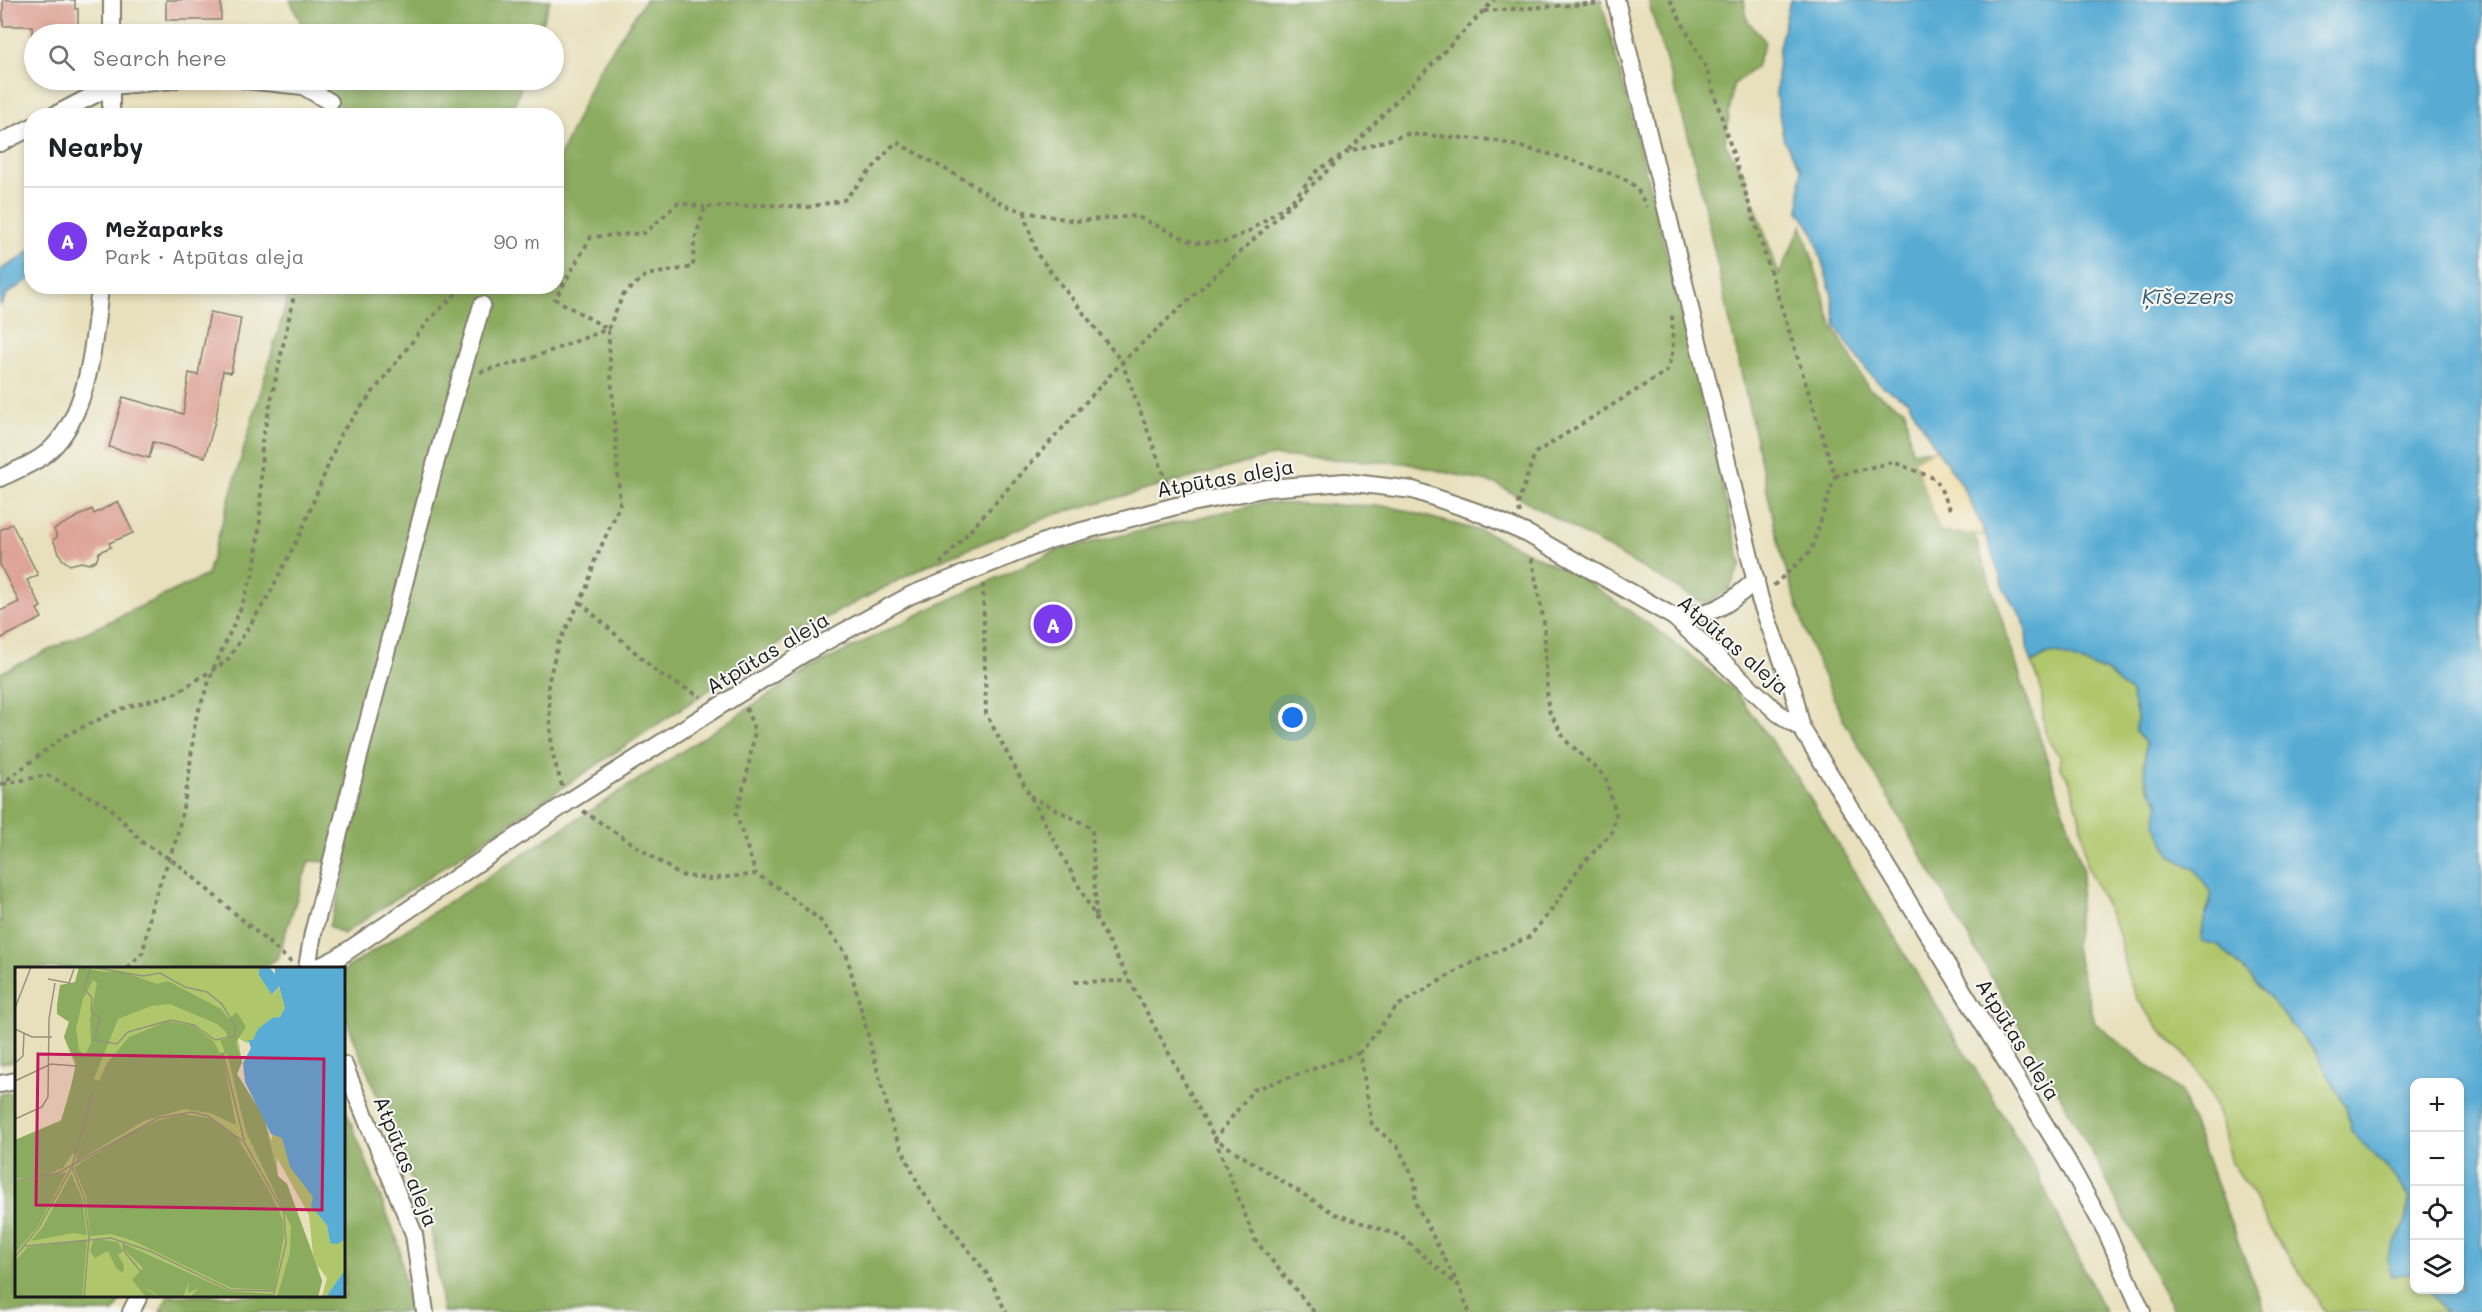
<!DOCTYPE html>
<html lang="en">
<head>
<meta charset="utf-8">
<style>
  :root { --surface:#fff; --page:#f6f6f6; --text:#202124; --muted:#757577; --line:#e0e0e0; --accent:#7c3aed }
  body { margin:0; font-family:Mali,sans-serif; background:var(--page); color:var(--text) }
  .controls { position:absolute; right:18px; bottom:18px; display:grid; overflow:hidden; border-radius:12px; box-shadow:0 3px 9px #0003 }
  .controls button { width:54px; height:54px; display:grid; place-items:center; padding:0; border:0; border-bottom:2px solid var(--line); background:var(--surface); color:var(--text); font:30px sans-serif }
  .you { position:absolute; left:1293px; top:718px; width:21px; height:21px; margin:-15px; border:4px solid #fff; border-radius:50%; background:#1a73e8; box-shadow:0 0 0 9px #1a73e833 }
  .badge { display:grid; place-items:center; width:39px; height:39px; border-radius:50%; background:var(--accent); color:#fff; font-size:20px; font-weight:700 }
  .pin { position:absolute; translate:-50% -50%; border:3px solid #fff; box-shadow:0 2px 6px #0006 }
  .list { margin:0; padding:0; list-style:none }
  h2 { display:flex; justify-content:space-between; align-items:center; height:78px; margin:0; padding:0 24px; font-size:26px }
  h2 small { font-size:20px; font-weight:400; color:var(--muted) }
  .list li { display:grid; grid-template-columns:39px 1fr auto; gap:18px; align-items:center; box-sizing:border-box; height:108px; padding:0 24px; border-top:2px solid var(--line) }
  .list b { display:block; font-size:22px; white-space:nowrap }
  .list p { margin:0; font-size:20px; white-space:nowrap; color:var(--muted) }
  .list em { font-size:20px; font-style:normal; color:var(--muted) }
  .icon { flex:none; width:33px; height:33px; fill:none; stroke:currentColor; stroke-width:2; stroke-linecap:round; stroke-linejoin:round }
  .map { position:relative; flex:none; width:2482px; height:1312px; overflow:hidden }
  .search { position:absolute; background:var(--surface); box-shadow:0 3px 9px #0003; left:24px; top:24px; width:540px; height:66px; display:flex; align-items:center; gap:15px; box-sizing:border-box; padding:0 21px; border-radius:33px; color:var(--muted); font-size:22px }
  .panel { position:absolute; background:var(--surface); box-shadow:0 3px 9px #0003; left:24px; top:108px; width:540px; height:186px; border-radius:24px }
  .map>svg:first-child { display:block }
  .green { fill:#afc66b; stroke:#667144; stroke-width:1.5 }
  .forest { fill:#8bab5f; stroke:#54643e; stroke-width:1.5 }
  .sand { fill:#eeda9e; stroke:#857b5d; stroke-width:1.5 }
  .water { fill:#59acd4; stroke:#3a6478; stroke-width:1.5 }
  .building { fill:#dea397 }
  .lines { fill:none; stroke-linecap:round; stroke-linejoin:round }
  .street-casing { stroke:#827e6c; stroke-width:20 }
  .path { stroke:#827e6c; stroke-width:4; stroke-dasharray:4.5 4.5; stroke-linecap:butt }
  .street { stroke:#fff; stroke-width:16 }
  .labels { text-anchor:middle; dominant-baseline:central; stroke-width:4.5; stroke-linejoin:round; paint-order:stroke }
  .street-label { font-size:21px; fill:#1c1c1c; stroke:#f6f6f2 }
  .water-label { font-size:22px; font-style:italic; fill:#375d6f; stroke:#f6f6f2 }
  .inset-road { fill:none; stroke:#96927c; stroke-width:1.5 }
  .view { fill:#c2185b; fill-opacity:0.15; stroke:#c2185b; stroke-width:3 }
  .inset-edge { fill:none; stroke:#1c1c1c; stroke-width:3 }
</style>
</head>
<body>
<div class="map">
<svg width="2482" height="1312" viewBox="0 0 2482 1312">
  <rect width="100%" height="100%" fill="#f6f6f2"/>
  <filter id="ink" filterUnits="userSpaceOnUse"><feTurbulence type="fractalNoise" baseFrequency=".0167" numOctaves="2"/><feDisplacementMap in="SourceGraphic" scale="12" xChannelSelector="R" yChannelSelector="G"/><feConvolveMatrix kernelMatrix="1 2 1 2 8 2 1 2 1" color-interpolation-filters="sRGB"/></filter>
  <filter id="wash" filterUnits="userSpaceOnUse"><feTurbulence type="fractalNoise" baseFrequency=".008" numOctaves="4" result="noise"/><feDisplacementMap in="SourceGraphic" scale="24" xChannelSelector="R" yChannelSelector="G"/><feGaussianBlur stdDeviation="1.35" result="paint"/><feColorMatrix in="noise" values="0 0 0 0 0 0 0 0 0 0 0 0 0 0 0 0 0 1.4 0 .05"/><feComposite in="paint" operator="in"/></filter>
  <g filter="url(#wash)">
    <rect width="100%" height="100%" fill="#e8e0bc"/>
    <path class="green" d="M2058,653L2107,672L2131,693L2137,716L2136,731L2146,744L2144,763L2146,783L2159,803L2171,856L2195,869L2212,894L2204,920L2218,945L2251,977L2317,1055L2346,1107L2351,1131L2389,1170L2410,1198L2404,1225L2387,1259L2392,1277L2414,1272V1290H2430L2444,1312H2326L2269,1227L2252,1193L2230,1160L2222,1123L2209,1090L2191,1061L2163,1033L2138,1000L2126,972L2119,934L2086,864L2082,829L2071,783L2060,766V756C2038,734 2045,716 2041,690C2040,681 2035,671 2032,663L2047,654Z"/>
    <g class="forest">
      <polygon points="290,0 550,0 538,34 306,34"/>
      <polygon points="645,0 1601,0 1659,223 1741,565 1729,589 1705,604 1496,484 1405,463 1272,456 1053,515 926,566 787,638 343,934 329,926 349,863 309,861 277,959 261,968 16,968 16,1061 0,1063 0,673 207,575 291,287 556,286 557,163 598,71"/>
      <polygon points="1648,0 1744,0 1747,20 1765,41 1756,67 1733,85 1725,144 1744,173 1779,275 1802,225 1832,325 1869,389 1905,410 1912,452 1927,449 1967,512 2083,870 2075,948 2095,1023 2181,1092 2265,1312 2174,1312 2088,1145 1843,719 1810,645 1781,554 1691,145"/>
      <polygon points="327,80 523,80 511,116 332,115"/>
      <polygon points="1261,503 1388,506 1488,533 1583,579 1667,637 1736,692 1797,777 2031,1161 2105,1312 443,1312 431,1229 344,1014 344,970 806,671 923,612 1055,551"/>
      <polygon points="16,1092 16,1296 123,1296 114,1312 0,1312 0,1094"/>
      <polygon points="344,1105 398,1242 409,1312 160,1312 168,1296 344,1296"/>
    </g>
    <polygon class="sand" points="1936,448 1961,483 1986,535 1940,532 1914,460"/>
    <g class="water">
      <path d="M1790,0H2482V1312H2444L2430,1290H2460V1082H2414V1272L2392,1277L2387,1259L2404,1225L2410,1198L2389,1170L2351,1131L2346,1107L2317,1054L2251,977L2218,945L2201,941L2204,920L2212,894L2195,869L2171,856L2155,824L2159,803C2143,778 2143,774 2146,744L2136,731L2137,716L2131,693L2107,672L2058,653L2047,654L2032,663L2027,647L2026,630L2023,619L2005,591L1986,535L1961,483L1936,448L1907,400L1882,386L1868,372L1836,327L1832,295L1813,232L1799,211L1801,169L1784,141L1776,96L1779,47Z"/>
      <polygon points="31,249 31,278 7,294 0,306 0,270 21,258"/>
    </g>
    <g id="blocks">
      <g class="building">
        <polygon points="3,0 75,0 75,9 78,9 78,34 32,34 32,26 3,26"/>
        <rect x="166" y="0" width="55" height="20"/>
        <polygon points="210,312 241,318 231,373 223,371 216,418 205,457 153,442 149,458 109,447 123,397 183,414 189,373 198,375"/>
        <polygon points="118,501 133,533 109,543 111,547 99,552 97,560 89,564 81,562 70,565 62,559 53,540 57,537 54,529 92,509 94,514"/>
        <polygon points="12,524 38,575 27,580 41,607 37,609 42,618 0,639 0,611 19,602 0,565 0,530"/>
      </g>
    </g>
  </g>
  <g filter="url(#ink)">
    <use href="#blocks" fill-opacity="0" stroke="#827e6c" stroke-width="1.5"/>
    <g class="lines">
      <defs>
        <g id="street">
          <polyline points="1616,0 1760,599 1793,690 1802,729"/>
          <polyline points="112,34 112,0"/>
          <polyline points="246,80 303,86 330,102"/>
          <polyline points="53,116 111,86 174,80"/>
          <polyline points="111,116 111,80"/>
          <polyline points="0,143 32,127"/>
          <path d="M0,478C19,469 41,461 55,445C90,407 95,335 100,286"/>
          <path d="M1674,617C1718,613 1723,608 1756,580"/>
          <polyline points="307,968 313,933 437,457 482,305"/>
          <polyline points="317,968 337,958 568,802 718,707 803,654 911,595 1052,539 1176,506 1268,488 1345,482 1413,490 1480,513 1528,534 1674,617 1778,713 1802,729 2066,1159 2107,1233 2142,1312"/>
          <polyline points="344,1065 414,1234 425,1312"/>
          <polyline points="0,1084 16,1081"/>
          <polyline points="131,1312 139,1296"/>
        </g>
      </defs>
      <use href="#street" class="street-casing"/>
      <g class="path">
        <polyline points="1670,0 1706,68 1835,476 1811,551 1773,586"/>
        <polyline points="1484,11 1602,3"/>
        <polyline points="1349,150 1494,0"/>
        <polyline points="1025,212 1026,221 1037,254 1122,362 1170,491"/>
        <polyline points="480,372 529,359 608,329 623,295 646,275 693,267 694,242 705,207 768,205 808,207 844,200 896,142 965,180 1004,205 1025,212 1076,221 1136,216 1194,243 1225,242 1251,230 1291,202 1318,170 1347,152 1408,134 1493,140 1565,158 1623,178 1636,187 1647,207"/>
        <polyline points="1835,476 1893,462 1936,479 1952,513"/>
        <polyline points="1520,513 1518,504 1535,453 1667,371 1673,350 1672,313"/>
        <polyline points="940,564 1122,362 1341,158"/>
        <polyline points="983,584 986,714 1215,1139 1255,1240 1314,1312"/>
        <polyline points="580,602 658,673 701,697"/>
        <polyline points="746,708 755,731 747,774 736,814 756,874"/>
        <polyline points="3,784 47,775 110,807 143,843 178,864 291,962"/>
        <polyline points="0,785 66,735 121,709 176,693 227,661 269,595 302,530 341,433 429,320 464,286"/>
        <polyline points="562,786 552,752 548,684 558,644 586,590 595,560 620,505 608,329 555,299 591,237 645,233 678,203 705,207"/>
        <polyline points="1030,796 1092,828 1096,916"/>
        <polyline points="583,811 680,875 710,879 756,874 777,887 819,919 846,953 894,1132 921,1190 988,1275 1006,1312"/>
        <polyline points="128,968 143,952 152,905 177,837 188,783 195,721 213,670 239,613 254,571 260,520 262,442 296,286"/>
        <polyline points="1074,982 1130,981"/>
        <polyline points="1359,1053 1253,1090 1215,1139 1335,1214 1401,1236 1457,1285"/>
        <polyline points="1469,1312 1460,1288 1415,1202 1416,1183 1398,1147 1372,1125 1360,1053 1397,1006 1467,965 1529,937 1554,907 1578,869 1612,832 1616,814 1605,776 1565,740 1548,709 1544,622 1531,555"/>
      </g>
      <use href="#street" class="street"/>
    </g>
  </g>
  <g class="labels">
    <g class="street-label">
      <text transform="translate(1225 477) rotate(-10)">Atpūtas aleja</text>
      <text transform="translate(1734 644) rotate(41)">Atpūtas aleja</text>
      <text transform="translate(767 652) rotate(-31)">Atpūtas aleja</text>
      <text transform="translate(2019 1039) rotate(58)">Atpūtas aleja</text>
      <text transform="translate(407 1161) rotate(68)">Atpūtas aleja</text>
    </g>
    <g class="water-label">
      <text x="2188" y="295">Ķīšezers</text>
    </g>
  </g>
  <g transform="translate(15 967)">
    <rect width="330" height="330" fill="#e8e0bc"/>
    <path d="M68,0H250L245,6L258,28L264,19L270,41L265,50L257,52L238,73L232,76L223,71L227,95L222,107L249,150L256,174L258,166L267,171L277,200L299,230L297,239L312,258L315,275L330,272V303L314,330H307L312,311L302,298L307,314L303,330H0V173L46,153L61,101L49,70L72,1ZM262,191L294,248L298,287L272,217L263,209Z" fill="#afc66b" fill-rule="evenodd"/>
    <path d="M64,0L89,5L106,4L142,17L153,14L206,42L214,52L222,45L231,60L221,75L227,95L222,107L249,150L263,209L272,217L307,314L303,330H262L275,286L276,259L231,165L212,86L208,89L221,158L195,146L169,142L129,154L61,195L62,187H57L48,201L28,209L0,212V173L46,154L55,125L61,96L49,70L54,55L42,47V38L45,18L60,15ZM78,13L82,16L75,53L76,76L70,88L64,83L61,62L68,32ZM155,37L202,57L211,65L212,72L205,73L210,85L205,86L199,75L179,59L153,54L114,70L92,96L84,114L79,112L103,52L136,39ZM168,147L194,151L222,170L255,225L268,253L269,269L259,323L216,321L119,274L96,267L75,269L71,229L59,200L115,166L144,153ZM52,205L23,259L0,286V215ZM56,207L67,231L72,268L58,266L16,274L28,260ZM79,272L103,275L108,284L103,288L109,298L108,306L101,301L93,284L80,291L75,284ZM72,273L67,330L0,329V294L13,280ZM109,277L214,324L258,327L256,330H175L184,321L173,326L174,315L168,330H144L135,323L130,321L143,330H131L117,313L128,301L109,282Z" fill="#8bab5f" fill-rule="evenodd"/>
    <path d="M254,0L260,7V0H330V272L323,277L315,276L312,258L296,239L298,230L275,200L267,171L256,167L230,115L228,96L236,81L233,73H238L243,62L257,51L265,50L270,41L264,19L257,28L244,8V2ZM330,303V330H314L313,327Z" fill="#59acd4"/>
    <path class="inset-road" d="M76,0L69,21L77,31L76,45L85,51L79,73L102,77L113,65L156,53L179,58L200,73L220,69V59L207,37L192,25L170,20L145,6L128,9L76,0M33,12L54,16L59,2M0,41L16,0M0,62L17,70H37M208,87L229,173M0,96L8,89L9,66M0,114L36,97L61,99M0,152L27,140L33,130L34,52L40,16M57,200L69,230L74,270L69,330M0,214L43,206L143,151L177,145L193,149L229,175L269,246L271,276L258,330M108,274L109,284L126,305M10,279L96,271L135,284L215,323L260,324M0,290L24,260L57,200L78,123"/>
    <path class="view" d="M23,87L309,92L307,243L21,238Z"/>
    <rect width="330" height="330" class="inset-edge"/>
  </g>
</svg>
<div class="controls">
<button>+</button>
<button>−</button>
<button><svg class="icon" aria-label="locate" viewBox="0 0 24 24"><circle cx="12" cy="12" r="6"/><path d="M12 2v4M12 18v4M2 12h4M18 12h4"/></svg></button>
<button><svg class="icon" aria-label="layers" viewBox="0 0 24 24"><path d="M12 4l9 5-9 5-9-5zM3 14l9 5 9-5"/></svg></button>
</div>
<div class="you"></div>
<div class="pin badge" style="left:1053px;top:624px">A</div>
<div class="search"><svg class="icon" aria-label="search" viewBox="0 0 24 24"><circle cx="10" cy="10" r="6"/><path d="M15 15l6 6"/></svg>Search here</div>
<section class="panel">
<h2>Nearby<small></small></h2>
<ul class="list">
<li><span class="badge">A</span><div><b>Mežaparks</b><p>Park · Atpūtas aleja</p></div><em>90 m</em></li>
</ul>
</section>
</div>
</body>
</html>
